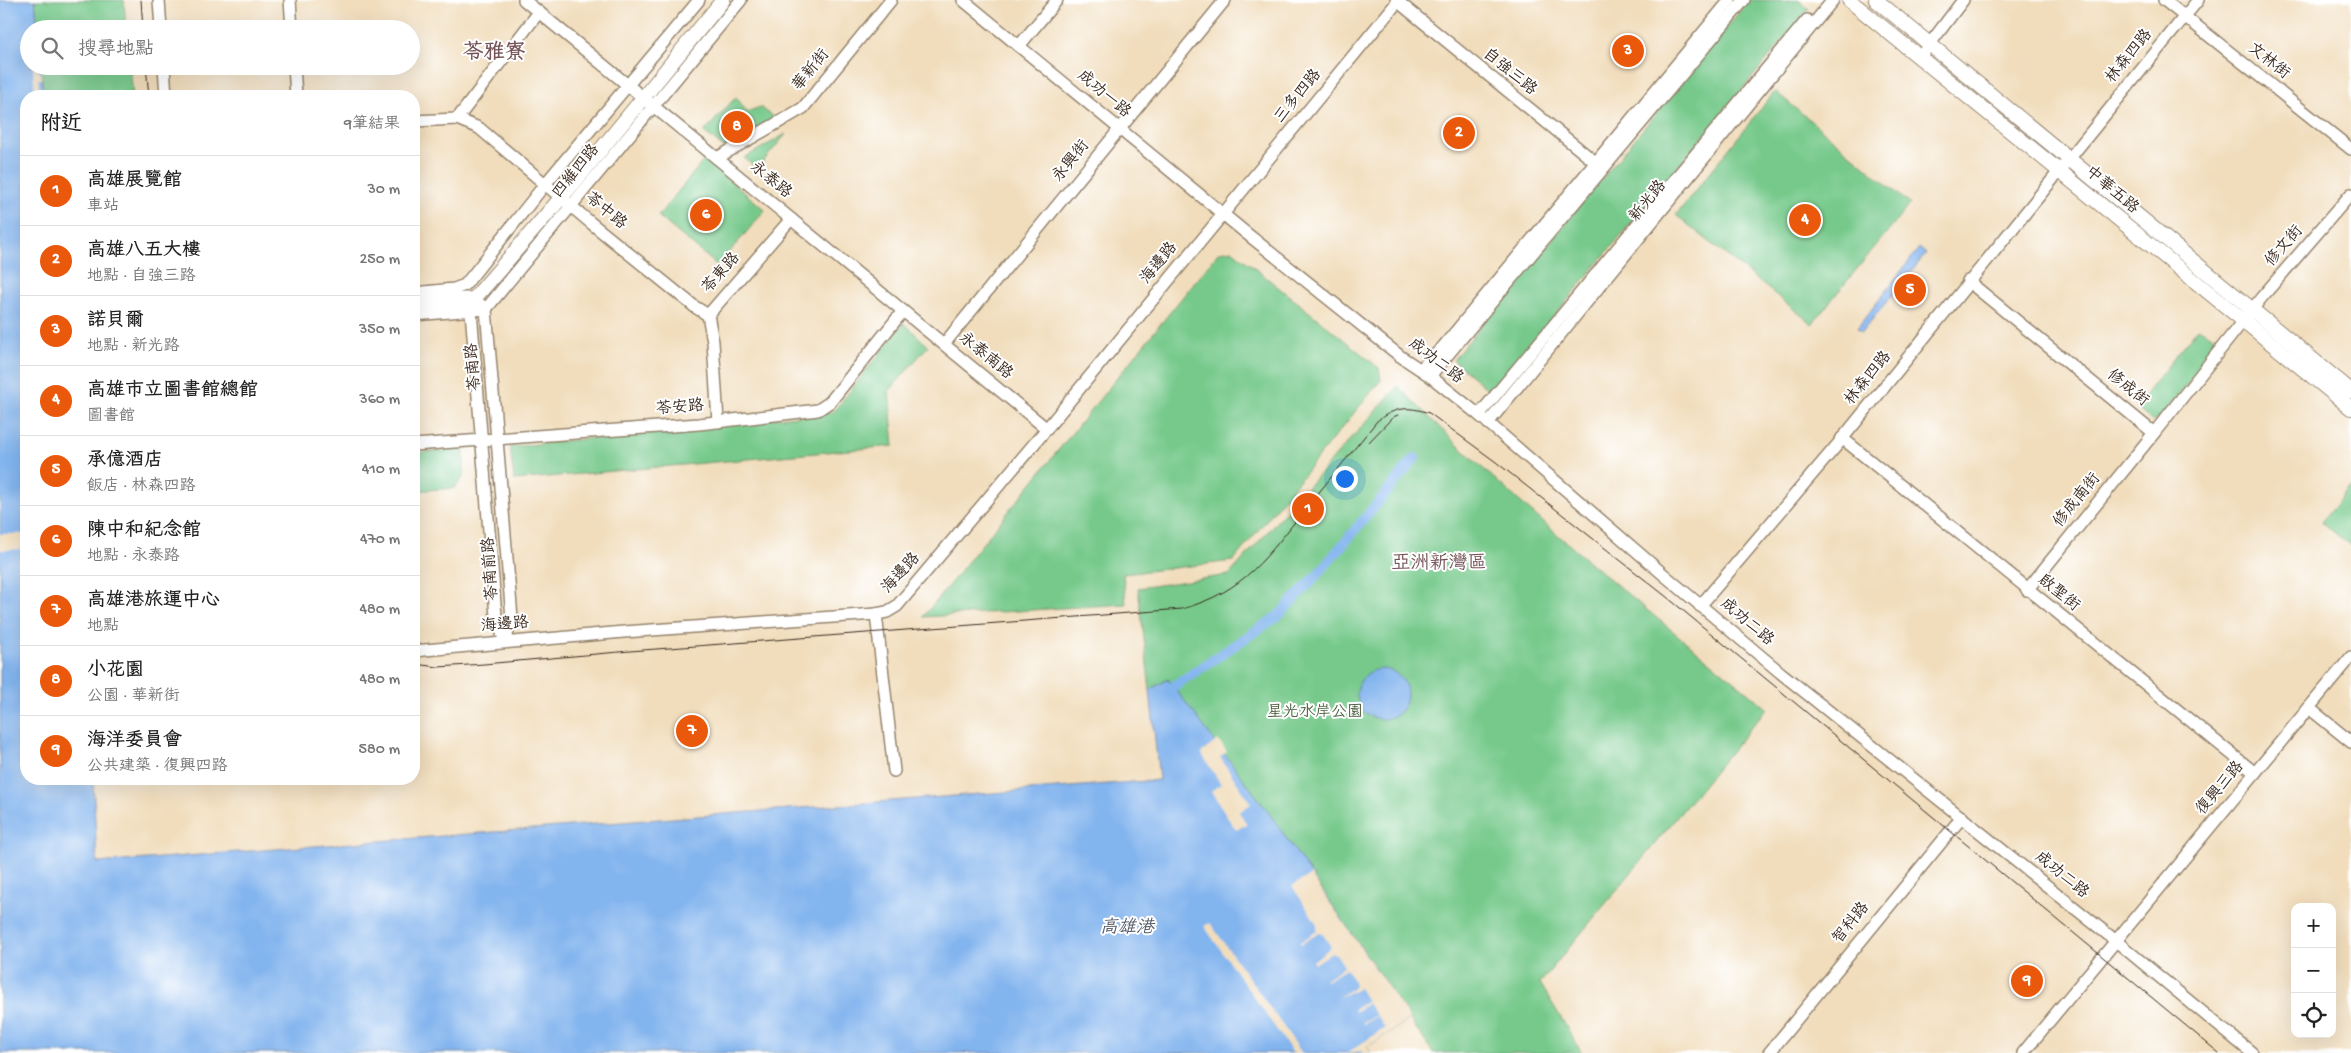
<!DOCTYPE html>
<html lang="zh-TW">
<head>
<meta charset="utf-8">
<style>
  :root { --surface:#fff; --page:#f2f2f2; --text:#222; --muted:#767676; --line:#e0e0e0; --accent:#ea580c }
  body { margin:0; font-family:"Gochi Hand","LXGW WenKai TC",sans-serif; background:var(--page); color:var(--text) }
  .controls { position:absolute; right:15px; bottom:15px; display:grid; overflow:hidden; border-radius:10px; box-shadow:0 5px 20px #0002 }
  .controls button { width:45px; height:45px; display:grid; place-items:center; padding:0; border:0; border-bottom:1px solid var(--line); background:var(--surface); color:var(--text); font:25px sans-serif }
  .you { position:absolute; left:1344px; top:478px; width:18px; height:18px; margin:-12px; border:4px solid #fff; border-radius:50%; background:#1a73e8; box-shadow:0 0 0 8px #1a73e833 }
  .badge { display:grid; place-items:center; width:32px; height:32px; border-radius:50%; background:var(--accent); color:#fff; font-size:16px; font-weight:700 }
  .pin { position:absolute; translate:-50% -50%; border:2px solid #fff; box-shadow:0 1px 5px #0006 }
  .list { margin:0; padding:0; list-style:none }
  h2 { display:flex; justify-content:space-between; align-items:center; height:65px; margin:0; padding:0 20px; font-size:21px }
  h2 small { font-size:16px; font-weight:400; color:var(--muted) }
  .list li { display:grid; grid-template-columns:32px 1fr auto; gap:15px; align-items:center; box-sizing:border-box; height:70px; padding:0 20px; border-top:1px solid var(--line) }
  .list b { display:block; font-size:19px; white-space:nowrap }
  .list p { margin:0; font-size:16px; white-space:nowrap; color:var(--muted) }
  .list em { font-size:16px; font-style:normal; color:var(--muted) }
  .icon { flex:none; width:28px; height:28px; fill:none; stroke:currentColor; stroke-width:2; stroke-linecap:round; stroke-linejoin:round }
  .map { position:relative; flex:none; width:2351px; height:1053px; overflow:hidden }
  .search { position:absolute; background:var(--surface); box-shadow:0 5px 20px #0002; left:20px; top:20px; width:400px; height:55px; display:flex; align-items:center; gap:12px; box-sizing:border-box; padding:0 18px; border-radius:28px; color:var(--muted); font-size:19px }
  .panel { position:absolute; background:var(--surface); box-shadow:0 5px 20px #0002; left:20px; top:90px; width:400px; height:695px; border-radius:20px }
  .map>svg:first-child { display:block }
  .green { fill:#76c98b; stroke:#587a54 }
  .water { fill:#82b4ee; stroke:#5e6f86 }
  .pier { fill:#f1ddbc }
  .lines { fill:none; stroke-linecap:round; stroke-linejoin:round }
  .canal { stroke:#82b4ee; stroke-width:10 }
  .minor-casing { stroke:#96846d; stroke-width:14 }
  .major-casing { stroke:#96846d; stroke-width:16 }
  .minor { stroke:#fff; stroke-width:11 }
  .major { stroke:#fff; stroke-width:14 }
  .tram { stroke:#3b2a1e; stroke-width:1 }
  .labels { text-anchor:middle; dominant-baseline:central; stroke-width:4; stroke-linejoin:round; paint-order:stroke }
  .street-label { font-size:16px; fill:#3b2a1e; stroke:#fff }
  .park-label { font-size:16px; fill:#506244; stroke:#fff }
  .water-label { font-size:18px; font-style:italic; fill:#545a67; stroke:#fff }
  .quarter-label { font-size:19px; fill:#755358; stroke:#fff }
  .district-label { font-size:21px; font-weight:bold; fill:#755358; stroke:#fff }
</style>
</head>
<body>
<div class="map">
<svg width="2351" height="1053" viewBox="0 0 2351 1053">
  <rect width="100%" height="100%" fill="#fff"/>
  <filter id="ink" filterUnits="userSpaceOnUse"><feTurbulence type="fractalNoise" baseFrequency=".02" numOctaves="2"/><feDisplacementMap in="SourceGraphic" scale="10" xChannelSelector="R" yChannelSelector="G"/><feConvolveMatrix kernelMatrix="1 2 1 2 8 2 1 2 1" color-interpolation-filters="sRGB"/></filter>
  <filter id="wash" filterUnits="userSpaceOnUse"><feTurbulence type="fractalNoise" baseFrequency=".0096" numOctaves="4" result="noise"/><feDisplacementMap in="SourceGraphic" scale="20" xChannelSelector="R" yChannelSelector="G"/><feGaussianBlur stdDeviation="1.12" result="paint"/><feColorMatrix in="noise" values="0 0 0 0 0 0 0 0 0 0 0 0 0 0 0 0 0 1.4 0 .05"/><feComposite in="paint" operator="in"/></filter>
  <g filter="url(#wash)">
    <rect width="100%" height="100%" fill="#f1ddbc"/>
    <g class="green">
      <polygon points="35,0 124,0 126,29 38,29"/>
      <polygon points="1749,0 1798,0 1809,9 1491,392 1453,360"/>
      <polygon points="41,66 130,66 133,96 43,96"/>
      <polygon points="1775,91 1910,204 1812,324 1676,215"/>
      <polygon points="736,97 747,112 760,107 777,119 724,148 704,132"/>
      <polygon points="786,134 757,169 744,158"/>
      <polygon points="705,159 765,210 718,266 658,216"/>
      <polygon points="1232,250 1379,368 1381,380 1233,561 1123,574 1126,604 923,617 1219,252"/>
      <polygon points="904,323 928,346 889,391 894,446 514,480 510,447 833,412"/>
      <polygon points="2198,328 2214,337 2216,349 2160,418 2152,421 2135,407"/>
      <path d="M1398,386C1512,503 1641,605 1767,708L1540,983L1582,1053H1433L1305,867L1168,679L1150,690L1138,588L1229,575Z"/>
      <polygon points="464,449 464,476 455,488 414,491 414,453"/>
      <polygon points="2351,486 2351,546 2321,522"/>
    </g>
    <g class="water">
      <polygon points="0,0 35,0 38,29 29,29 29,66 41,66 43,96 26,96 26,779 93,779 97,863 1159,780 1150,690 1168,679 1272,817 1410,1019 1367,1047 1371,1053 0,1053"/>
      <polygon points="1919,248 1926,254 1862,332 1857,328"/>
      <circle cx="1382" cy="694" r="25"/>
    </g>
    <g class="pier">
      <polygon points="33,66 37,66 38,72 41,72 42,79 38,79 40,96 35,96"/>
      <polygon points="0,534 26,534 26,549 0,550"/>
      <polygon points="1218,740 1227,752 1220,757 1251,804 1239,812 1247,824 1236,830 1211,791 1221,784 1201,753"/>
      <polygon points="1311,875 1410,1019 1367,1047 1371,1053 1363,1053 1361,1051 1347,1053 1385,1028 1377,1016 1364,1024 1362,1023 1376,1015 1368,1003 1355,1012 1354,1009 1367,1001 1359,988 1337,998 1354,987 1355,983 1346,969 1326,981 1325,980 1344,966 1336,954 1331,953 1315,964 1313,961 1331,947 1323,934 1319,933 1301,944 1300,942 1317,931 1317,924 1292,886"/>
      <polygon points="1210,923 1302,1053 1293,1053 1204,926"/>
    </g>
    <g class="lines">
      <polyline class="canal" points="1174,686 1278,616 1318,574 1415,458"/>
    </g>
  </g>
  <g filter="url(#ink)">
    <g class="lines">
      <defs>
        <g id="minor">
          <polyline points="159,0 161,29"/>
          <polyline points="290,0 292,29"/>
          <polyline points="524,0 1047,429"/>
          <polyline points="963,0 1246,233 1400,356 1430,376 1479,415 1663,574 1781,673 2116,941 2252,1053"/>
          <polyline points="1396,0 1600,166"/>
          <polyline points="2164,0 2351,149"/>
          <polyline points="1019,46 1057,0"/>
          <polyline points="1920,57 1963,0"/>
          <polyline points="164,66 166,96"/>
          <polyline points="294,66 296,96"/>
          <polyline points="457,119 539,12"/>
          <polyline points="414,121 457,119 479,128 591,223 695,307 708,315"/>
          <polyline points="717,158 803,108 891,0"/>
          <polyline points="1968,281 2154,433 2262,297 2351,194"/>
          <polyline points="414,293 454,289 465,285 546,183 699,0"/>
          <polyline points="473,304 471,311 496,616 505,642"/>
          <polyline points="480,304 486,309 512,618 505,642"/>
          <polyline points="414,315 486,309 741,0"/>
          <polyline points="944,344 1225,0"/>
          <polyline points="1421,369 1443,347 1730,0"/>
          <polyline points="1430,376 1744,0"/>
          <polyline points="1479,415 1807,20"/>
          <polyline points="718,422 713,342 708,315 791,219"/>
          <polyline points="1488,423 1833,0"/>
          <polyline points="1842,438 2255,773"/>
          <polyline points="414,445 699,424 818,410 830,402 903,311"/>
          <polyline points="2027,590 2154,433"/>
          <polyline points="1700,606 1838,444 2198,0"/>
          <polyline points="876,614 894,771"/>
          <polyline points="414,651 624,632 876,614 887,612 897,606 1039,438 1399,0"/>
          <polyline points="2309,708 2351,742"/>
          <polyline points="1769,1053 1962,817"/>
          <polyline points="2023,1053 2351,657"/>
        </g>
        <g id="major">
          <polyline points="1849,0 2351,408"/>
          <polyline points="1876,0 2351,391"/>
          <polyline points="414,303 474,299 572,185 723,0"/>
        </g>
      </defs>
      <use href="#minor" class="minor-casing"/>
      <use href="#major" class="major-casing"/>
      <use href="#minor" class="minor"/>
      <use href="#major" class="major"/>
      <g class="tram">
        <polyline points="141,0 143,29"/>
        <polyline points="146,66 149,96"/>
        <polyline points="1369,442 1393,417 1398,415"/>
        <path d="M414,664L438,667L484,664L630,651L1182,609C1246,591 1267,556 1307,507C1330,478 1354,450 1377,421C1395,407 1408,406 1429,413L1496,462L1668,598L2219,1053"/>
      </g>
    </g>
  </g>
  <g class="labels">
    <g class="street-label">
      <text transform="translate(2130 57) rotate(-51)">林森四路</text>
      <text transform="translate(2268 62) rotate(38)">文林街</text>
      <text transform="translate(812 71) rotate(-51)">華新街</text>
      <text transform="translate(1509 73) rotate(39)">自強三路</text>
      <text transform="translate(1103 95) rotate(40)">成功一路</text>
      <text transform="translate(1299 97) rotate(-51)">三多四路</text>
      <text transform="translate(1072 162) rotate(-51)">永興街</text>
      <text transform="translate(577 172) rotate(-51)">四維四路</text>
      <text transform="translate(770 181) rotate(39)">永泰路</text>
      <text transform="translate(2111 191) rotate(40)">中華五路</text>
      <text transform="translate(1649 202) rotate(-51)">新光路</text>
      <text transform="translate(605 212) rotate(39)">苓中路</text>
      <text transform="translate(2285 247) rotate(-49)">修文街</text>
      <text transform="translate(1160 264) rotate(-51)">海邊路</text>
      <text transform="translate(722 274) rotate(-49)">苓東路</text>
      <text transform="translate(985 357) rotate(39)">永泰南路</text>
      <text transform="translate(1435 362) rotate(37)">成功二路</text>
      <text transform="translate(475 367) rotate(-95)">苓南路</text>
      <text transform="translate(1869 379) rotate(-51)">林森四路</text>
      <text transform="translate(2127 389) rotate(39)">修成街</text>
      <text transform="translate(680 409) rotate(-5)">苓安路</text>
      <text transform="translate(2078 501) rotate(-51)">修成南街</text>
      <text transform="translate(492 569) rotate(-94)">苓南前路</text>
      <text transform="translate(902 574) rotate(-48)">海邊路</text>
      <text transform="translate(2058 594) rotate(39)">啟聖街</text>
      <text transform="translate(1746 623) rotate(40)">成功二路</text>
      <text transform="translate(505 626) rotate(-5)">海邊路</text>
      <text transform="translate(2221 789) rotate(-50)">復興三路</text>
      <text transform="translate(2061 876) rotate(39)">成功二路</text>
      <text transform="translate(1852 924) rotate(-51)">智科路</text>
    </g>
    <g class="park-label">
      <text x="1315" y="713">星光水岸公園</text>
    </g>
    <g class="water-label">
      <text x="1127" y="928">高雄港</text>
    </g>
    <g class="quarter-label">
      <text x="1439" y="564">亞洲新灣區</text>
    </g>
    <g class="district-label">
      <text x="494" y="54">苓雅寮</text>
    </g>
  </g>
</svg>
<div class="controls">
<button>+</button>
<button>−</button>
<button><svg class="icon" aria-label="locate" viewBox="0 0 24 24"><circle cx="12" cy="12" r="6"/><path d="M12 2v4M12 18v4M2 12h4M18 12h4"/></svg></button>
</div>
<div class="you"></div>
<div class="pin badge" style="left:1308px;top:509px">1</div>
<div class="pin badge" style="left:1459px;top:133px">2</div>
<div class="pin badge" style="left:1628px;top:51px">3</div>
<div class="pin badge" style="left:1805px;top:220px">4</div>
<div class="pin badge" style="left:1910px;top:290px">5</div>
<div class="pin badge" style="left:706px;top:215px">6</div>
<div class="pin badge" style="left:692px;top:731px">7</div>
<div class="pin badge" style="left:737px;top:127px">8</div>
<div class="pin badge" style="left:2027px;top:981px">9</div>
<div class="search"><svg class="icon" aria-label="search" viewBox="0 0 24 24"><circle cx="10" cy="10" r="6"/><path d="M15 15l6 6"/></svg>搜尋地點</div>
<section class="panel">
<h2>附近<small>9筆結果</small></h2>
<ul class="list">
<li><span class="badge">1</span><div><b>高雄展覽館</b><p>車站</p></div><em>30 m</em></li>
<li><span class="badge">2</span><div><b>高雄八五大樓</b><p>地點 · 自強三路</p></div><em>250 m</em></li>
<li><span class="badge">3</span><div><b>諾貝爾</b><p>地點 · 新光路</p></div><em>350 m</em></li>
<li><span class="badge">4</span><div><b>高雄市立圖書館總館</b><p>圖書館</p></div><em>360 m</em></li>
<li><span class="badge">5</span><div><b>承億酒店</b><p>飯店 · 林森四路</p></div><em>410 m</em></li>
<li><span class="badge">6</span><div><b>陳中和紀念館</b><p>地點 · 永泰路</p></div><em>470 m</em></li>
<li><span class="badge">7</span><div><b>高雄港旅運中心</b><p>地點</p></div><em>480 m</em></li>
<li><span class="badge">8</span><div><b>小花園</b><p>公園 · 華新街</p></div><em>480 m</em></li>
<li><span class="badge">9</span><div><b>海洋委員會</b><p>公共建築 · 復興四路</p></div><em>580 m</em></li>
</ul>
</section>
</div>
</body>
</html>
